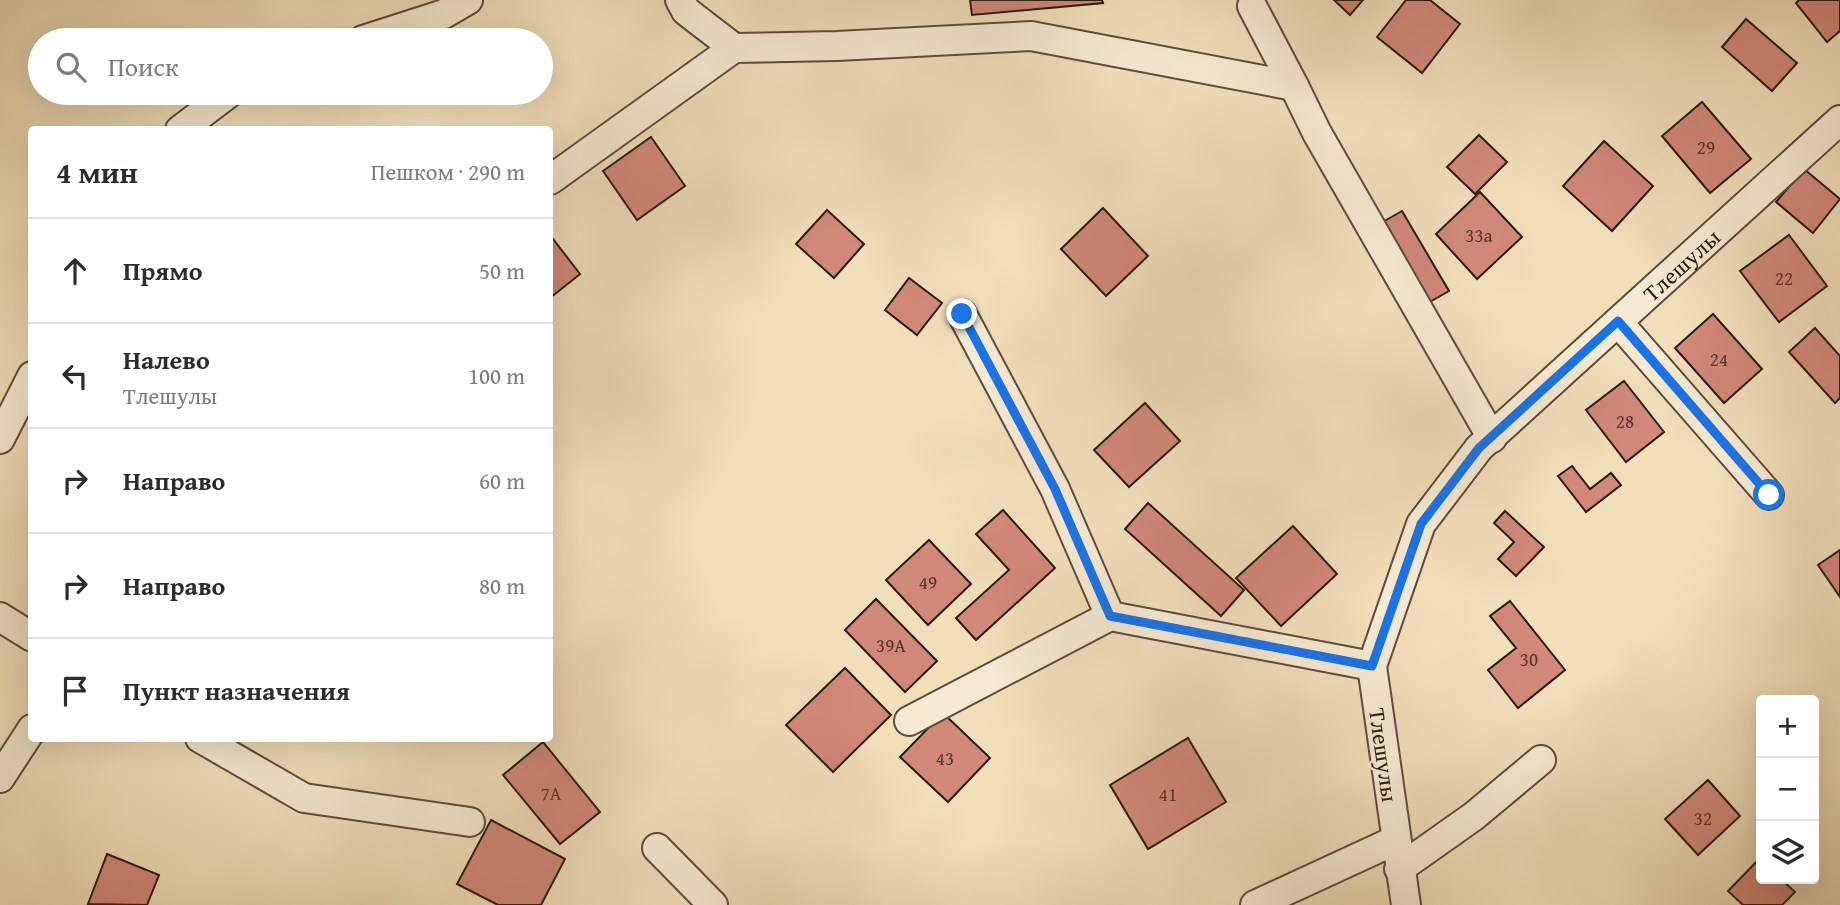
<!DOCTYPE html>
<html lang="ru">
<head>
<meta charset="utf-8">
<style>
  :root { --surface:#fff; --page:#f2f2f3; --text:#2b2b33; --muted:#7c7c81; --line:#e1e1e2 }
  body { margin:0; font-family:"Gentium Book Plus",serif; background:var(--page); color:var(--text) }
  .controls { position:absolute; right:21px; bottom:21px; display:grid; overflow:hidden; border-radius:7px; box-shadow:0 7px 28px #0002 }
  .controls button { width:63px; height:63px; display:grid; place-items:center; padding:0; border:0; border-bottom:2px solid var(--line); background:var(--surface); color:var(--text); font:35px sans-serif }
  .stop { position:absolute; width:21px; height:21px; margin:-16px; border:5px solid #1a73e8; border-radius:50%; background:#fff }
  .stop.end { background:#1a73e8; border-color:#fff; box-shadow:0 2px 7px #0008 }
  .list { margin:0; padding:0; list-style:none }
  h2 { display:flex; justify-content:space-between; align-items:center; height:91px; margin:0; padding:0 28px; font-size:30px }
  h2 small { font-size:23px; font-weight:400; color:var(--muted) }
  .list li { display:grid; grid-template-columns:46px 1fr auto; gap:21px; align-items:center; box-sizing:border-box; height:105px; padding:0 28px; border-top:2px solid var(--line) }
  .list b { display:block; font-size:26px; white-space:nowrap }
  .list p { margin:0; font-size:23px; white-space:nowrap; color:var(--muted) }
  .list em { font-size:23px; font-style:normal; color:var(--muted) }
  .icon { flex:none; width:38px; height:38px; fill:none; stroke:currentColor; stroke-width:2; stroke-linecap:round; stroke-linejoin:round }
  .map { position:relative; flex:none; width:1840px; height:905px; overflow:hidden }
  .search { position:absolute; background:var(--surface); box-shadow:0 7px 28px #0002; left:28px; top:28px; width:525px; height:77px; display:flex; align-items:center; gap:18px; box-sizing:border-box; padding:0 24px; border-radius:38px; color:var(--muted); font-size:26px }
  .panel { position:absolute; background:var(--surface); box-shadow:0 7px 28px #0002; left:28px; top:126px; width:525px; height:616px; border-radius:7px }
  .map>svg:first-child { display:block }
  .building { fill:#d18878; stroke:#2a1b13; stroke-width:2 }
  .lines { fill:none; stroke-linecap:round; stroke-linejoin:round }
  .street-casing { stroke:#5c4c3d; stroke-width:32 }
  .street { stroke:#f6ead2; stroke-width:28 }
  .route { stroke:#1a73e8; stroke-width:9 }
  .labels { text-anchor:middle; dominant-baseline:central; stroke-width:5; stroke-linejoin:round; paint-order:stroke }
  .number-label { font-size:19px; fill:#54362c }
  .street-label { font-size:23px; fill:#2a1b13; stroke:#f6ead2 }
</style>
</head>
<body>
<div class="map">
<svg width="1840" height="905" viewBox="0 0 1840 905">
  <rect width="100%" height="100%" fill="#f1dfba"/>
  <filter id="stains"><feTurbulence type="fractalNoise" baseFrequency=".00286" numOctaves="4"/><feColorMatrix values="0 0 0 0 .2 0 0 0 0 .09 0 0 0 0 .02 0 0 0 .5 -.17"/></filter>
  <radialGradient id="worn" r=".72"><stop offset=".6" stop-color="#630" stop-opacity="0"/><stop offset="1" stop-color="#630" stop-opacity=".3"/></radialGradient>
  <g class="building">
    <polygon points="970,0 1102,0 1103,3 972,15"/>
    <polygon points="1334,0 1363,0 1350,15"/>
    <polygon points="1406,0 1430,0 1460,24 1422,73 1377,37"/>
    <polygon points="1799,0 1840,0 1840,31 1827,42 1796,3"/>
    <polygon points="1746,19 1797,63 1772,91 1722,47"/>
    <polygon points="1702,102 1751,159 1710,193 1662,136"/>
    <polygon points="1479,135 1507,162 1475,194 1447,167"/>
    <polygon points="651,137 685,186 637,220 603,171"/>
    <polygon points="1604,141 1653,186 1612,231 1563,186"/>
    <polygon points="1804,169 1840,199 1813,233 1776,202"/>
    <polygon points="1480,192 1522,237 1477,279 1436,234"/>
    <polygon points="1103,208 1148,256 1106,296 1061,249"/>
    <polygon points="827,210 864,244 834,278 796,244"/>
    <polygon points="1402,211 1449,291 1428,303 1381,223"/>
    <polygon points="550,235 580,274 550,298"/>
    <polygon points="1789,235 1827,286 1779,322 1740,271"/>
    <polygon points="909,278 942,303 917,335 885,310"/>
    <polygon points="1713,314 1762,369 1724,403 1675,348"/>
    <polygon points="1815,328 1840,356 1840,398 1835,403 1789,352"/>
    <polygon points="1624,381 1664,432 1626,462 1586,410"/>
    <polygon points="1145,403 1180,441 1129,487 1094,450"/>
    <polygon points="1572,466 1590,489 1611,473 1621,485 1586,512 1558,476"/>
    <polygon points="1148,503 1244,590 1221,616 1125,529"/>
    <polygon points="1003,510 1055,568 976,640 956,618 1009,570 976,534"/>
    <polygon points="1505,511 1544,547 1516,576 1498,559 1514,542 1494,523"/>
    <polygon points="1293,526 1337,574 1281,626 1236,578"/>
    <polygon points="929,540 971,584 928,625 886,580"/>
    <polygon points="1840,550 1840,597 1818,565"/>
    <polygon points="876,599 937,661 905,692 845,630"/>
    <polygon points="1510,601 1565,670 1518,708 1488,670 1516,648 1490,616"/>
    <polygon points="845,668 891,715 833,772 786,725"/>
    <polygon points="943,713 990,758 948,802 900,757"/>
    <polygon points="1188,738 1226,802 1148,849 1110,785"/>
    <polygon points="543,742 600,812 560,844 503,775"/>
    <polygon points="1708,780 1740,816 1698,855 1665,819"/>
    <polygon points="491,820 565,859 541,905 498,905 457,884"/>
    <polygon points="107,854 159,875 147,905 88,904"/>
    <polygon points="1760,858 1761,879 1781,879 1795,892 1782,905 1743,905 1728,891"/>
  </g>
  <g class="lines">
    <defs>
      <g id="street">
        <polyline points="680,0 686,11 734,48 837,46 1031,36 1294,86 1317,133 1492,438"/>
        <polyline points="1252,6 1294,86"/>
        <polyline points="363,40 444,14 468,0"/>
        <polyline points="180,130 229,93"/>
        <polyline points="550,180 734,48"/>
        <polyline points="962,314 1055,489 1110,616"/>
        <polyline points="1618,322 1769,495"/>
        <polyline points="0,439 32,376"/>
        <polyline points="0,617 32,637"/>
        <polyline points="909,721 1110,616 1372,666"/>
        <polyline points="200,738 304,798 470,822"/>
        <polyline points="0,778 32,729"/>
        <polyline points="657,848 713,905"/>
        <polyline points="1399,869 1474,816 1541,760"/>
        <polyline points="1255,905 1396,840"/>
        <path id="s1" d="M1406,905L1372,666L1421,524L1479,448L1840,120"/>
      </g>
    </defs>
    <use href="#street" class="street-casing"/>
    <use href="#street" class="street"/>
  </g>
  <g class="lines">
    <polyline class="route" points="962,314 1055,489 1110,616 1372,666 1421,524 1479,448 1618,321 1769,495"/>
  </g>
  <g class="labels">
    <g class="number-label">
      <text x="1706" y="147">29</text>
      <text x="1479" y="235">33а</text>
      <text x="1784" y="278">22</text>
      <text x="1719" y="359">24</text>
      <text x="1625" y="421">28</text>
      <text x="928" y="582">49</text>
      <text x="891" y="645">39А</text>
      <text x="1529" y="659">30</text>
      <text x="945" y="758">43</text>
      <text x="551" y="793">7А</text>
      <text x="1168" y="794">41</text>
      <text x="1703" y="818">32</text>
    </g>
    <g class="street-label">
      <text stroke="none"><textPath href="#s1" startOffset="760">Тлешулы</textPath></text>
      <text transform="translate(1384 755) rotate(82)">Тлешулы</text>
    </g>
  </g>
  <rect width="100%" height="100%" filter="url(#stains)"/>
  <rect width="100%" height="100%" fill="url(#worn)"/>
</svg>
<div class="controls">
<button>+</button>
<button>−</button>
<button><svg class="icon" aria-label="layers" viewBox="0 0 24 24"><path d="M12 4l9 5-9 5-9-5zM3 14l9 5 9-5"/></svg></button>
</div>
<div class="stop" style="left:1769px;top:495px"></div>
<div class="stop end" style="left:962px;top:314px"></div>
<div class="search"><svg class="icon" aria-label="search" viewBox="0 0 24 24"><circle cx="10" cy="10" r="6"/><path d="M15 15l6 6"/></svg>Поиск</div>
<section class="panel">
<h2>4 мин<small>Пешком · 290 m</small></h2>
<ul class="list">
<li><svg class="icon" aria-label="ahead" viewBox="0 0 24 24"><path d="M12 20V5M6 11l6-6 6 6"/></svg><div><b>Прямо</b></div><em>50 m</em></li>
<li><svg class="icon" aria-label="left" viewBox="0 0 24 24"><path d="M17 20v-9H6M10 6l-5 5 5 5"/></svg><div><b>Налево</b><p>Тлешулы</p></div><em>100 m</em></li>
<li><svg class="icon" aria-label="right" viewBox="0 0 24 24"><path d="M7 20v-9h11M14 6l5 5-5 5"/></svg><div><b>Направо</b></div><em>60 m</em></li>
<li><svg class="icon" aria-label="right" viewBox="0 0 24 24"><path d="M7 20v-9h11M14 6l5 5-5 5"/></svg><div><b>Направо</b></div><em>80 m</em></li>
<li><svg class="icon" aria-label="arrive" viewBox="0 0 24 24"><path d="M6 21V4h12l-3 4 3 4H6"/></svg><div><b>Пункт назначения</b></div></li>
</ul>
</section>
</div>
</body>
</html>
